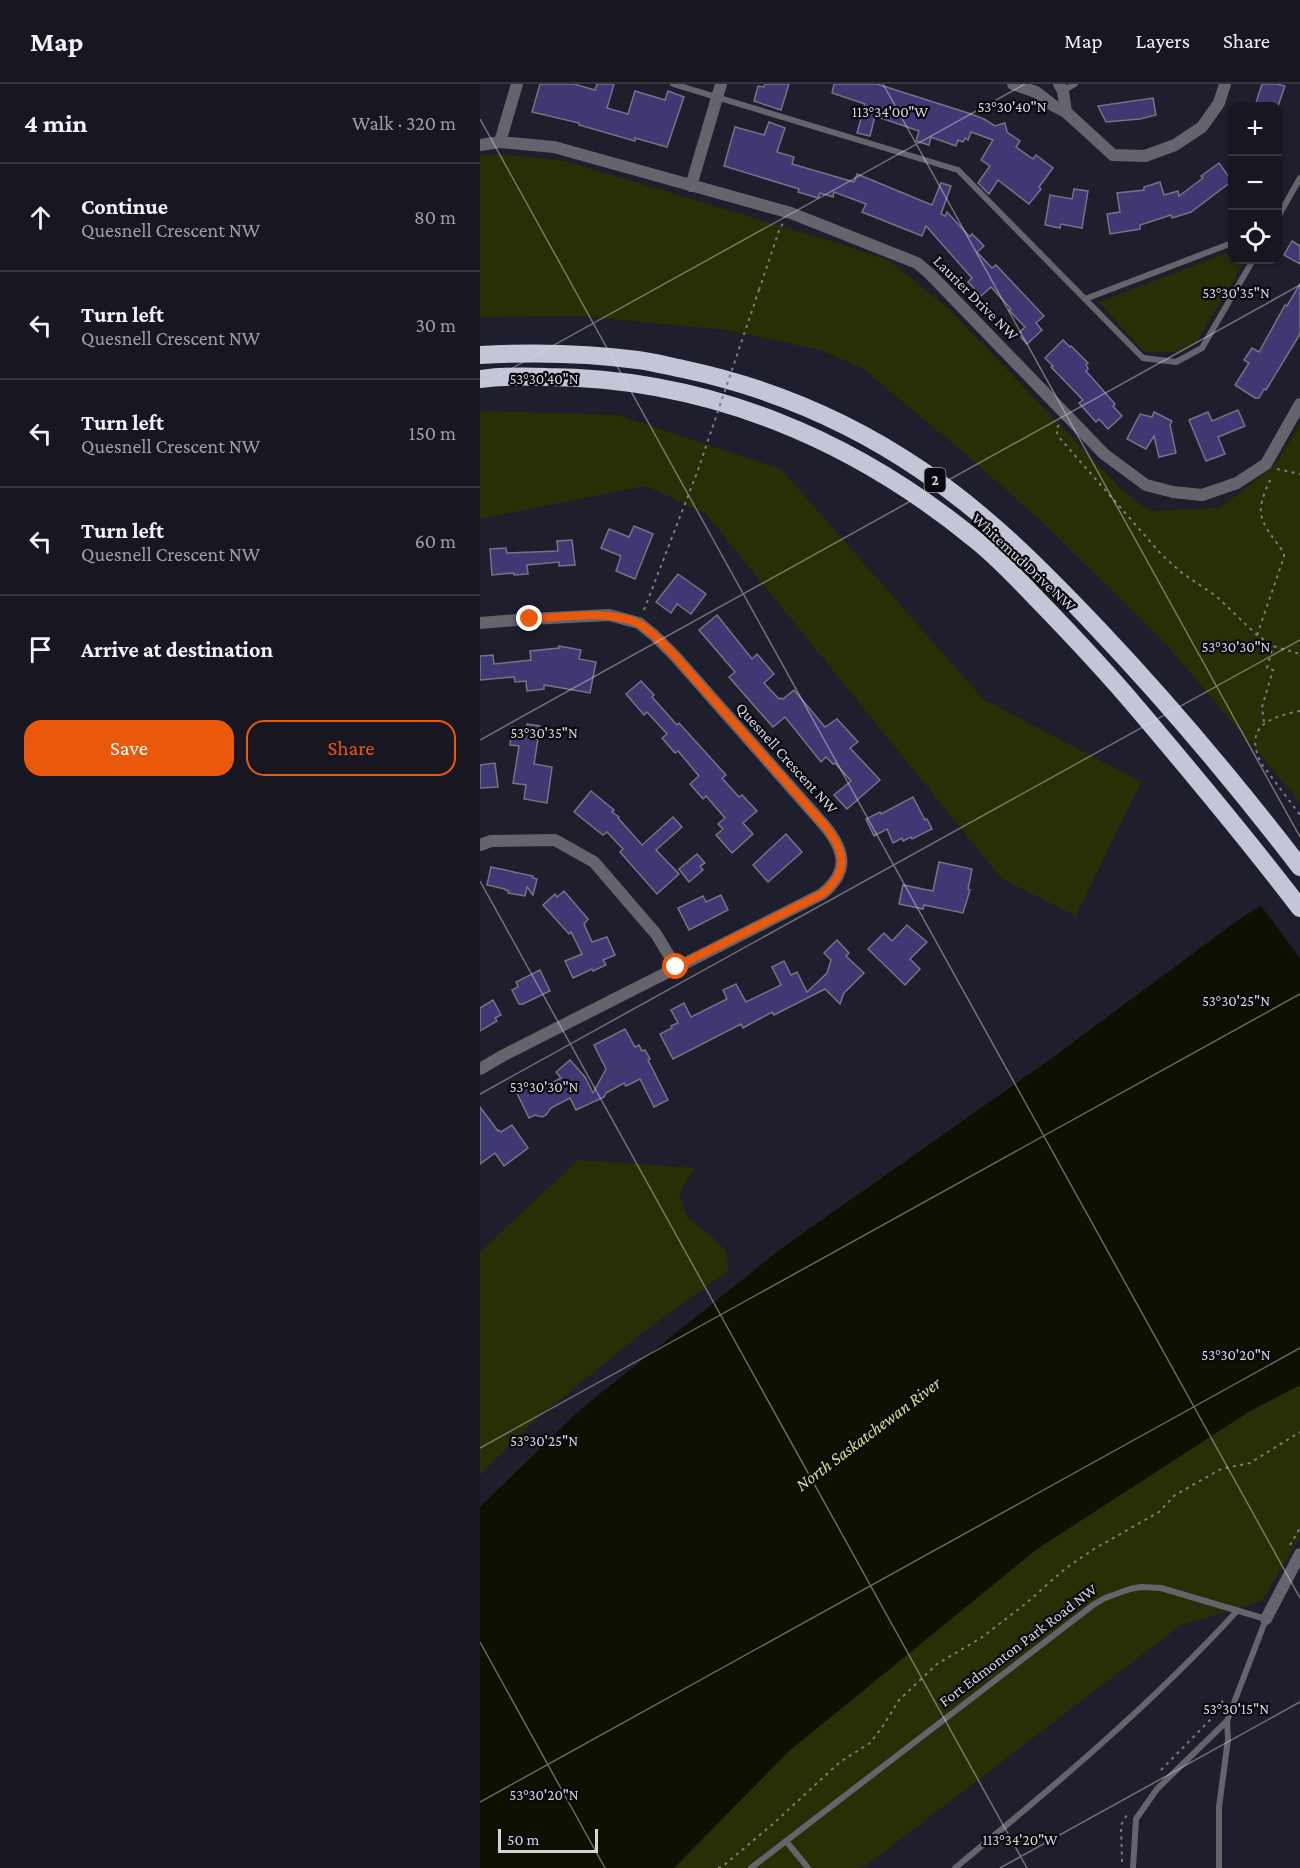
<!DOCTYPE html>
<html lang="en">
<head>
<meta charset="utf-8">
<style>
  :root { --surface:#171621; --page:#201f2a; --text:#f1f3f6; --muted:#9e9fa5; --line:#36353f; --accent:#ea580c }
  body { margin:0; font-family:"Crimson Pro",serif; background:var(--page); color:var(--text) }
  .controls { position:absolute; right:18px; top:18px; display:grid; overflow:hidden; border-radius:12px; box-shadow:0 2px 4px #0004 }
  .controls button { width:54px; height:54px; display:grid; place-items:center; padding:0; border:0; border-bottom:2px solid var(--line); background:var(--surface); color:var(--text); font:30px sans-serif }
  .scale { position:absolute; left:18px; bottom:15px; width:100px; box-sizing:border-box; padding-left:6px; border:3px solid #d4d4de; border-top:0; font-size:16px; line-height:21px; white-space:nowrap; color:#d4d4de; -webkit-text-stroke:4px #09090f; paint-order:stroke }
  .stop { position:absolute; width:18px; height:18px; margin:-14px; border:4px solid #ea580c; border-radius:50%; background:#fff }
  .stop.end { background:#ea580c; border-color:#fff; box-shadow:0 2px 6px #0008 }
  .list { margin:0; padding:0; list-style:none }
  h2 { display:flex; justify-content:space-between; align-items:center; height:78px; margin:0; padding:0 24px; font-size:26px }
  h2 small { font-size:20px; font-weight:400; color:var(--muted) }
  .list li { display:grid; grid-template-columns:39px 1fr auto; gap:18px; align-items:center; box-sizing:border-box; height:108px; padding:0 24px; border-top:2px solid var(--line) }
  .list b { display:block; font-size:22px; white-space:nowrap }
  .list p { margin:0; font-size:20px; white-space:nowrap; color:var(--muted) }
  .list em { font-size:20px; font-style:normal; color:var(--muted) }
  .actions { display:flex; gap:12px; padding:18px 24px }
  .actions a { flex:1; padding:14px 0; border:2px solid var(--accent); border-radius:18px; text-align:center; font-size:21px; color:var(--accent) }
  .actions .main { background:var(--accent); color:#fff }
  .icon { flex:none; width:33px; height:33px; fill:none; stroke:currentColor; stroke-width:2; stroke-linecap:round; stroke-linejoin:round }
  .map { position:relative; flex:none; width:820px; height:1784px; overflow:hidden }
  header { display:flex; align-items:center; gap:36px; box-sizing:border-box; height:84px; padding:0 30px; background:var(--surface); border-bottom:2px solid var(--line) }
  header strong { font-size:28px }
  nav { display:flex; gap:33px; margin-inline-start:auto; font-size:21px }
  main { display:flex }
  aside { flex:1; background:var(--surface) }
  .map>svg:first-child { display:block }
  .green { fill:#2a2e05 }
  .water { fill:#0e1000 }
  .pier { fill:#1f1e2c }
  .building { fill:#3f3873; stroke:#747485; stroke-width:1.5 }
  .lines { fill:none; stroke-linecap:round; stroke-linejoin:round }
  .path { stroke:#7b7b87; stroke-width:2; stroke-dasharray:3 4.5; stroke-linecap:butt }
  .service { stroke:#64646c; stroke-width:6 }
  .minor { stroke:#64646c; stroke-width:12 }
  .motorway { stroke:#c5c5d8; stroke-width:18 }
  .path-bridge { stroke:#7b7b87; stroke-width:2; stroke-dasharray:3 4.5; stroke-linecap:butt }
  .route { stroke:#ea580c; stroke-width:8 }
  .ticks { fill:none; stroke:#d4d4de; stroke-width:1.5; stroke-opacity:0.45 }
  .labels { text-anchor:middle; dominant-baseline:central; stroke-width:4.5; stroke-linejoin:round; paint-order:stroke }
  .shield { fill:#09090f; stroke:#9797a0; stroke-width:1.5 }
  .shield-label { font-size:15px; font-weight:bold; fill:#d4d4de }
  .street-label { font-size:16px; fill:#d4d4de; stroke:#09090f }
  .water-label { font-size:18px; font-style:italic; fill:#d4e27c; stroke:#09090f }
  .ticks-label { font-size:15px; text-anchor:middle; fill:#d4d4de; stroke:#09090f; stroke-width:4.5; stroke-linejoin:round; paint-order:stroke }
</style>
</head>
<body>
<header>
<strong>Map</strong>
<nav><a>Map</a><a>Layers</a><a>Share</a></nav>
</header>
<main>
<aside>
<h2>4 min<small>Walk · 320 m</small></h2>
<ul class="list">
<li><svg class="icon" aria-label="ahead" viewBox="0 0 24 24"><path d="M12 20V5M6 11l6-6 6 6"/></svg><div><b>Continue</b><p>Quesnell Crescent NW</p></div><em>80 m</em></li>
<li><svg class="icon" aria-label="left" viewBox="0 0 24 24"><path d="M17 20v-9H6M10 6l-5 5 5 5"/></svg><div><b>Turn left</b><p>Quesnell Crescent NW</p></div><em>30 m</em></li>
<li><svg class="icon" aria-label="left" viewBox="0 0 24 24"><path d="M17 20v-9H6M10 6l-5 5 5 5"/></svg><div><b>Turn left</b><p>Quesnell Crescent NW</p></div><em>150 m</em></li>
<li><svg class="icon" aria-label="left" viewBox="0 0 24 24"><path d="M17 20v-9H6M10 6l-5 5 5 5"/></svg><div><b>Turn left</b><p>Quesnell Crescent NW</p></div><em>60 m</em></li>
<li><svg class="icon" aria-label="arrive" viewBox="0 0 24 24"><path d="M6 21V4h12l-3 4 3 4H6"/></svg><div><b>Arrive at destination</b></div></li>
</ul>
<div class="actions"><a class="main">Save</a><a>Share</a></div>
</aside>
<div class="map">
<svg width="820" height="1784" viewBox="0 0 820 1784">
  <rect width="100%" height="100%" fill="#1f1e2c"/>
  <g class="green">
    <polygon points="21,70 85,77 367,162 410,177 469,225 644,408 670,427 740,424 796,380 820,340 820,718 685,559 560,436 484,369 382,284 340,266 247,246 99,232 0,233 0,71"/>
    <polygon points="752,167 752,176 766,176 715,260 697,268 664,268 619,218"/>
    <polygon points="7,327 138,331 301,385 503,615 661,698 596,832 522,795 226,430 166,402 0,435 0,328"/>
    <polygon points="98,1076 215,1084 199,1110 207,1133 237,1157 247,1169 248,1187 166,1246 55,1336 0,1391 0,1168"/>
    <polygon points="820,1301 820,1453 782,1517 701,1541 387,1781 378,1784 194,1784 309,1667 557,1465 770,1327"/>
  </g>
  <polygon class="water" points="820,796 820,1301 770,1327 557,1465 309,1667 194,1784 0,1784 0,1423 101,1325 302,1164 568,977 754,839"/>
  <polygon class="pier" points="820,793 820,874 779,819"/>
  <g class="building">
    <polygon points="60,0 94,0 115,6 117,0 134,0 127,24 148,30 155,7 185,16 188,7 204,13 187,63 155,54 155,57 99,41 99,39 52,28"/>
    <polygon points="285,0 309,0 301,26 274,17 278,2 284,3"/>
    <polygon points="354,0 397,0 491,30 504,35 515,42 525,39 527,48 540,57 536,63 553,75 556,71 573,84 559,103 561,105 549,120 518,96 509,110 498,99 510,82 501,76 513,56 491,48 488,56 485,54 483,58 478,56 476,62 451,53 449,61 436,57 439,47 395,32 390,52 377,49 385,20 352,9"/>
    <polygon points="782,0 797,0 805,2 798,22 775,22"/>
    <polygon points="673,14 676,31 660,35 626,38 618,22"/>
    <polygon points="289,38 305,44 297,68 314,73 312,80 374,98 377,90 452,121 461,99 471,102 461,130 465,132 467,128 490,153 492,150 504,162 497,168 512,184 516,181 564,232 556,239 562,246 547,260 538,250 545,243 529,226 531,225 511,203 501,212 488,198 492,194 446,142 442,152 382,128 386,120 354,108 353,113 340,109 338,114 318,108 319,105 244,82 255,43 284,51"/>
    <polygon points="739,79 752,97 711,128 692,134 691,131 660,141 660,145 630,150 627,130 640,128 637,109 664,106 664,103 680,98 684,111 698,107 699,112 723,94 721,92"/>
    <polygon points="594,105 608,107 602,144 581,140 580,144 565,141 570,111 592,115"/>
    <polygon points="812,157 820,162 820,180 804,171"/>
    <polygon points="820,200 820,250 786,306 784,305 779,314 775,314 755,301 769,279 764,276 772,264 779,268 805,221 807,222"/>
    <polygon points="583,256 590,263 591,262 608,279 606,280 608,285 606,287 635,320 633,322 642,332 628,345 619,335 616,338 599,319 603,316 571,283 573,282 565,274"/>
    <polygon points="758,326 765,342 738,353 745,370 726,377 709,336 728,328 732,337"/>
    <polygon points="674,328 692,337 690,341 696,369 679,373 674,352 666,365 647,355 660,330 672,333"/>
    <polygon points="154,442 173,450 155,495 136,487 141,472 121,464 129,445 149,453"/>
    <polygon points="92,456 95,481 79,482 79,478 47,481 48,490 34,491 34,489 12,491 10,465 26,464 27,469 78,467 77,457"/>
    <polygon points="198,490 226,510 211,530 197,520 191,529 176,518"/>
    <polygon points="237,531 272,575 277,570 294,590 284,599 299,615 301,614 303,615 314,606 345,643 357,635 378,658 370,664 400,696 367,725 354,711 371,697 355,679 353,680 346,673 341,678 305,633 293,643 249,593 255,588 219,546"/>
    <polygon points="79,562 101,566 99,575 116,578 110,609 64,601 64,605 47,607 46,597 35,598 34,593 0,596 0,572 13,571 14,580 51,576 50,567 79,564"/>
    <polygon points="161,597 174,611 172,613 197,641 199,639 246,691 242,694 259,713 262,711 277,727 263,739 273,750 252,769 236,751 243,745 238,740 245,734 226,712 223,715 210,700 219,692 198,667 195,669 182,654 187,650 167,628 164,631 146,610"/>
    <polygon points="47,640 60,642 54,680 72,683 67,719 44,715 46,701 33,699 39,662 30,661 32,643 46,645"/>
    <polygon points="15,679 18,703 0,704 0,681"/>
    <polygon points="111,707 134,726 132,728 139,733 138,734 162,761 193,733 202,743 176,766 199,790 177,810 140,768 143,765 127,748 123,751 94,728"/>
    <polygon points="433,713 445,736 447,735 452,745 432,755 431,753 423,757 422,754 413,759 407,745 394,752 386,735 400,728 401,730"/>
    <polygon points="306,750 322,768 288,798 273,781"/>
    <polygon points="217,770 225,779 220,782 223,786 209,798 199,785"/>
    <polygon points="459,778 492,785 488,805 490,806 483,829 444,821 443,825 419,820 423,801 453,807"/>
    <polygon points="11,783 53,792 53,794 57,795 53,811 47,803 45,812 28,809 29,807 25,806 25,805 7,801"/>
    <polygon points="84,807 108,835 104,840 112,858 127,853 135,871 123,876 126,881 113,887 112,885 93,894 85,877 102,870 91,848 89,850 63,821 75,810 77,813"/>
    <polygon points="241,811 248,826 209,846 198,824 223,812 226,818"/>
    <polygon points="427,841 447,858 430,875 440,885 425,901 388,865 404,849 412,857"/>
    <polygon points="357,856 369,869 366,872 384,889 364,909 360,920 345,905 294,931 292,928 263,944 261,940 193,975 180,950 192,944 191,942 198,939 191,926 204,919 211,933 247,915 243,906 256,900 266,918 301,901 292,883 304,877 311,891 317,888 327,908 347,889 351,876 344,869"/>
    <polygon points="60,886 70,907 43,920 39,920 32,906 38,903 36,898"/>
    <polygon points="13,916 21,931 15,934 17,937 0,947 0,924"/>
    <polygon points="145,945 155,963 159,961 162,967 165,966 170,975 168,976 188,1016 174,1023 160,995 146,1002 144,999 126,1009 124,1013 96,1026 90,1014 71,1024 66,1031 62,1033 55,1031 49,1034 35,1005 48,998 54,1009 81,994 76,988 90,976 105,993 113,1009 126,985 114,961"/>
    <polygon points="0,1023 18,1047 19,1046 21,1048 32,1041 48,1064 24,1082 15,1069 0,1080"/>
  </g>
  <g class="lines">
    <g class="path">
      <polyline points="279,206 300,144 304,138"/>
      <polyline points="579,341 576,345 578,352 681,470 702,489 736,512 777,551 793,562 820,570"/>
      <polyline points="797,385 820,390"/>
      <polyline points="164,526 218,386"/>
      <path d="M777,551L804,473V469C779,434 773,432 792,392"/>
      <path d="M820,627C790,633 763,642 781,679L820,731"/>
      <polyline points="784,638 782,623 793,586 787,584 793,562"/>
      <polyline points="810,1461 820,1444"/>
      <polyline points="681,1686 731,1635 744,1615"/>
      <polyline points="642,1778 641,1741 648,1729"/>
      <polyline points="238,1784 243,1782 294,1739 360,1678 390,1659 403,1642 419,1616 457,1580 501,1554 544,1521 586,1484 614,1465 679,1428 695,1411 741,1385 770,1379 820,1348"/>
    </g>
    <g class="service">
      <polyline points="193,0 478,86 663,274 696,278 722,264 773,176"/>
      <polyline points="583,7 595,0"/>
      <polyline points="798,133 820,94"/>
      <polyline points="605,215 752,159"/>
      <polyline points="306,1757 328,1784"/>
      <polyline points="271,1784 613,1521 625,1514 650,1505 661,1503 681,1504 786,1535 747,1637 748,1655 739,1723 739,1784"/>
      <path d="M475,1784C573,1703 671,1621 757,1527"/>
      <polyline points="653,1784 656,1735 677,1705 747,1637"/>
    </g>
    <g class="minor">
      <polyline points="533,0 556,8 574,22 586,28"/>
      <polyline points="579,0 583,7 586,28 633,71 665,72 695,61 722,43 739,19 745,0"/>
      <polyline points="20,58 37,0"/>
      <polyline points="0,61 20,58 74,63 311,129 437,179 450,190 624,370 666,401 693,408 722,411 757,399 786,380 820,320"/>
      <polyline points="211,102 241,0"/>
      <path d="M0,539L50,535L129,531L159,539L175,552L195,572L345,742C366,768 369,788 342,810L24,971L0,985"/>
      <polyline points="0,761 11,757 75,756 114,778 176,850 196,883"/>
      <polyline points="786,1535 820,1470"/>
    </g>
    <g class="motorway">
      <path d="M0,271C53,268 105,269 158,276C173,278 188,282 203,285C288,303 369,337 441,386C508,431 564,488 619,546C690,621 757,701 820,783"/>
      <path d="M0,295C22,292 45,292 67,293C228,294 373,355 497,457C518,474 537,494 556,514C591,550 625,586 657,624C713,690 768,756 820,824"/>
    </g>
    <polyline class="path-bridge" points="218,386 279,206"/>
  </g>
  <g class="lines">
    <path class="route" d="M50,535C80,533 135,525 161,541C174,549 184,561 195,572L345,742C366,768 369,788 342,810L196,883"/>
  </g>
  <path class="ticks" d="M403,0L820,753M0,35L820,1514M0,302L545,0M0,656L820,201M0,797L547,1784M0,1010L820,556M0,1364L820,910M0,1558L125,1784M0,1718L820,1264M520,1784L820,1618"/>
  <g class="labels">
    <rect class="shield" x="444.5" y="384" width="21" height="24" rx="4.5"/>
    <g class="shield-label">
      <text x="455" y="396">2</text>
    </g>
    <g class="street-label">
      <text transform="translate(496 214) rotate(45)">Laurier Drive NW</text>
      <text transform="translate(544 478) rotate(43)">Whitemud Drive NW</text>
      <text transform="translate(307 674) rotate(48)">Quesnell Crescent NW</text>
      <text transform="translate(538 1561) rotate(-37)">Fort Edmonton Park Road NW</text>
    </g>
    <g class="water-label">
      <text transform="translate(388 1350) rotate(-37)">North Saskatchewan River</text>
    </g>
  </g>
  <g class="ticks-label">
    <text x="532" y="28">53°30'40"N</text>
    <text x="410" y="33">113°34'00"W</text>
    <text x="756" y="214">53°30'35"N</text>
    <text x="64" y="300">53°30'40"N</text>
    <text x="756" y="568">53°30'30"N</text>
    <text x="64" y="654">53°30'35"N</text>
    <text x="756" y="922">53°30'25"N</text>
    <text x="64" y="1008">53°30'30"N</text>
    <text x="756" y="1276">53°30'20"N</text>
    <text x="64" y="1362">53°30'25"N</text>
    <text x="756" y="1630">53°30'15"N</text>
    <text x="64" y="1716">53°30'20"N</text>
    <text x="540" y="1761">113°34'20"W</text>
  </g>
</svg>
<div class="controls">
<button>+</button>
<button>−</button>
<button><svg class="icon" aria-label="locate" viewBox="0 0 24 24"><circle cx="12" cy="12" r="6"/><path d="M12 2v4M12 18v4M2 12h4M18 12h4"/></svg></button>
</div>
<div class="scale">50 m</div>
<div class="stop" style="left:196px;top:883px"></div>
<div class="stop end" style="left:50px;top:535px"></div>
</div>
</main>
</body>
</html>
